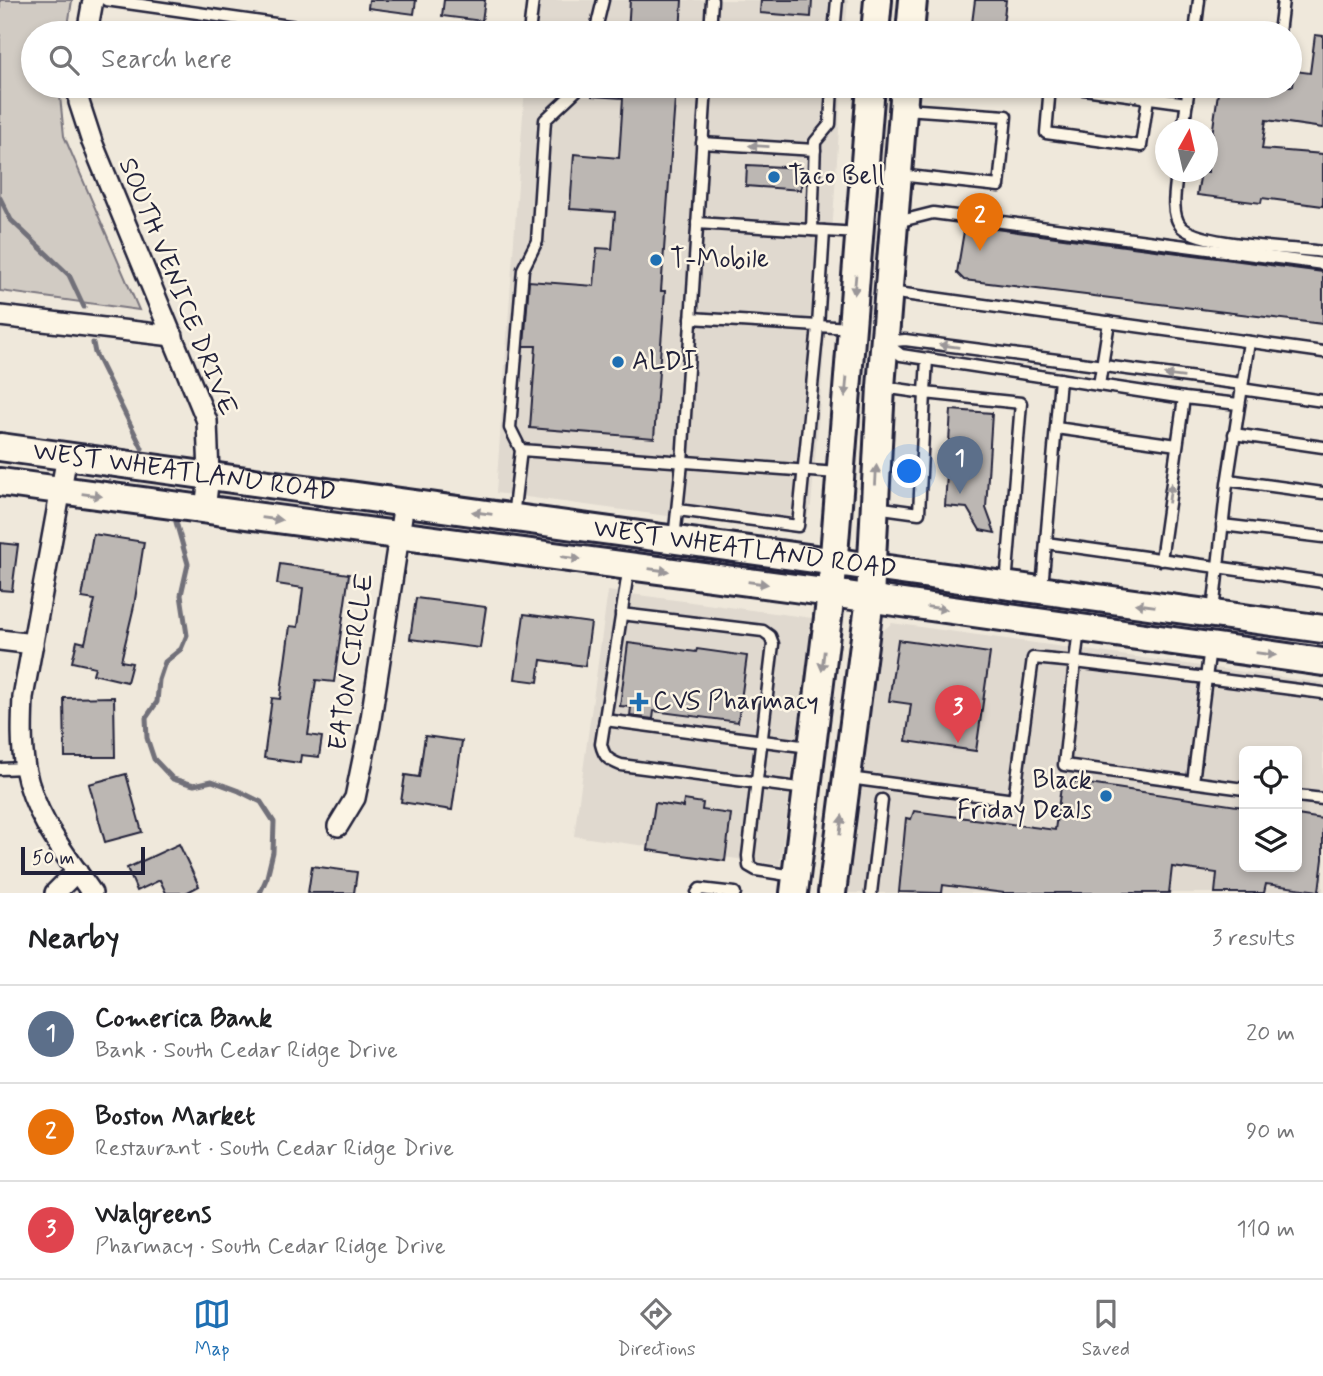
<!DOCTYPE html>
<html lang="en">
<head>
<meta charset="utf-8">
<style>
  :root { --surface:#fff; --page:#f6f6f6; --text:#202124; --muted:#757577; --line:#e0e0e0; --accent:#1f6fb2 }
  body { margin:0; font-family:Mynerve,sans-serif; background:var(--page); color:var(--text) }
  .controls { position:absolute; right:21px; bottom:21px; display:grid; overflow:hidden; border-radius:10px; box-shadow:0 4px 10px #0003 }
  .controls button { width:63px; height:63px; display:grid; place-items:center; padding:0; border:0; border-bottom:2px solid var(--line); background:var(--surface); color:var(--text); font:35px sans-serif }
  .compass { position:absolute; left:1155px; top:119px; width:63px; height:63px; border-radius:50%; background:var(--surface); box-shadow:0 4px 10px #0003; rotate:8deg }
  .scale { position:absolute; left:21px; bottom:18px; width:124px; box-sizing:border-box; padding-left:7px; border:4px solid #22223b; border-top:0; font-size:19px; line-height:24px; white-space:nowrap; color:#22223b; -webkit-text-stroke:5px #fcf5e5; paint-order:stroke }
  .you { position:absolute; left:910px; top:472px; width:24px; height:24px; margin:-18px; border:5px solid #fff; border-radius:50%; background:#1a73e8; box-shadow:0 0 0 10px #1a73e833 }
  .badge { display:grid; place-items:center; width:46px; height:46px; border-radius:50%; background:var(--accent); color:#fff; font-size:23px; font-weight:700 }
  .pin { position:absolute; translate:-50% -58px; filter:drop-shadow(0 2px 4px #0008) }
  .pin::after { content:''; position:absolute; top:37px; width:24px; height:21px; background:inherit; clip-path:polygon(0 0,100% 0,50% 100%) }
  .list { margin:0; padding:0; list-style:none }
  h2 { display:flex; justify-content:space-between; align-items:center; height:91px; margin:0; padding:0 28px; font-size:30px }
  h2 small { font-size:23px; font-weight:400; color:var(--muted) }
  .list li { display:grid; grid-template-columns:46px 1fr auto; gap:21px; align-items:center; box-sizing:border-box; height:98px; padding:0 28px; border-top:2px solid var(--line) }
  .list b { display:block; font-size:26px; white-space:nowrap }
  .list p { margin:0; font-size:23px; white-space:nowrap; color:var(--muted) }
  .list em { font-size:23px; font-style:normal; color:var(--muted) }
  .icon { flex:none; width:38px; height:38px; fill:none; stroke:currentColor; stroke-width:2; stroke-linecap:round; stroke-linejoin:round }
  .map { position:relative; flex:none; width:1323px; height:893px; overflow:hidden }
  .search { position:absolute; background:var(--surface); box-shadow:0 4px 10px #0003; left:21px; right:21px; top:21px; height:77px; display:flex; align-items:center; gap:18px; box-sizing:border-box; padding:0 24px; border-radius:38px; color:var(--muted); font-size:26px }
  .sheet { height:385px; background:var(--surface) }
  nav { display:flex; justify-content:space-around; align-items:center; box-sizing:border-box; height:98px; border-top:2px solid var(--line); background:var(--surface); font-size:19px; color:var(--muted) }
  nav a { display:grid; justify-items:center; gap:4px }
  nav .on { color:var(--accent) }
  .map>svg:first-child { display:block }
  .built { fill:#e0d9cf; fill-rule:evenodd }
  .green { fill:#d1cbc3; stroke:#7a767f; stroke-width:2 }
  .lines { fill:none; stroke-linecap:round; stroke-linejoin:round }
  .stream { stroke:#716f79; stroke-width:5 }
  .building { fill:#bcb7b3; stroke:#22223b; stroke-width:2 }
  .service-casing { stroke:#22223b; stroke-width:15 }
  .minor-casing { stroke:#22223b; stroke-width:24 }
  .secondary-casing { stroke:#22223b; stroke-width:32 }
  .service { stroke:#fcf5e5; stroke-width:10 }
  .minor { stroke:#fcf5e5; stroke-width:19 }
  .secondary { stroke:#fcf5e5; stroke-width:26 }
  .oneway { fill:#9a9698 }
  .poi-dot { fill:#1f6fb2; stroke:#fcf5e5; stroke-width:2.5 }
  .labels { text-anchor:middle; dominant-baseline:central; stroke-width:5; stroke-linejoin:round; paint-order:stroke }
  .poi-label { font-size:26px; fill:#22223b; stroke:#fcf5e5; text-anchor:start }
  .street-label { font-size:26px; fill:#22223b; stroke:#fcf5e5 }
</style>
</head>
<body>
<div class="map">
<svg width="1323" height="893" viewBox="0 0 1323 893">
  <rect width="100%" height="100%" fill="#efe8db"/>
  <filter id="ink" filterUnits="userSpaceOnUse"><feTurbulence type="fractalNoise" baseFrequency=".0143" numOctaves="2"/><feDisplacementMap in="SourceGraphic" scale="14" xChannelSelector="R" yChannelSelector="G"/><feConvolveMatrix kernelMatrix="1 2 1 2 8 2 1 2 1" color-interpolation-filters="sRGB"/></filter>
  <g filter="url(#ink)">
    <g class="built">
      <polygon points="536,0 848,0 845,33 530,33"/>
      <polygon points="525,86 842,86 822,380 811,505 806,521 794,533 496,493"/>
      <polygon points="608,591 812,618 780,865 574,836"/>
      <path d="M892,623L1323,683V893H847L880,633ZM1244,751H1297V867H1244Z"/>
    </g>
    <polygon class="green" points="0,0 72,0 67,33 33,33 33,86 59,86 64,136 139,310 0,291"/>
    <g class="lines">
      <g class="stream">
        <polyline points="0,198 11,220 69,275 84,307"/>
        <polyline points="93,343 95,353 142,448"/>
        <polyline points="176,522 188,564 181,595 187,635 181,649 165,662 159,680 157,702 146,718 147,738 154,759 173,779 194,785 212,781 239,791 261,802 274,822 273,852 267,877 260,893"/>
      </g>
    </g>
    <g class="building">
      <polygon points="369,0 416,0 414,14 368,8"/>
      <polygon points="444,0 485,0 482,21 442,16"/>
      <polygon points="630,0 682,0 680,33 628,33"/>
      <polygon points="761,0 812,0 811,17 760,13"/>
      <polygon points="975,0 1006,0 1002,33 971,31"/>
      <polygon points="1315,35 1323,36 1323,128 1266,120 1262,149 1323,154 1323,206 1262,198 1261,203 1197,195 1201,172 1208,172 1208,141 1211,142 1219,86 1293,86 1295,71 1310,73"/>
      <polygon points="592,86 676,86 661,291 665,291 654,438 530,428 536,346 524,346 529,281 594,286 597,248 612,249 615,212 570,209 574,154 619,158 623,98 592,96"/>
      <polygon points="747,165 802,168 801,190 746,186"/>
      <polygon points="965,225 1323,272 1323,324 964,280 957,273"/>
      <polygon points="951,410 992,413 986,508 995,533 980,530 967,508 945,506"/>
      <polygon points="93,534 144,542 134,606 121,661 132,663 127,682 93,674 95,667 72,662 77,641 85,643 95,600 82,598"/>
      <polygon points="0,543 18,545 12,591 0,590"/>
      <polygon points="280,564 349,574 334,682 316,680 308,735 322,737 319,757 301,755 300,763 264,758 272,698 280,699 290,626 298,627 303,588 277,584"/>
      <polygon points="416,598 486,607 480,648 410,639"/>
      <polygon points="524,614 591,623 585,666 541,660 538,682 515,679"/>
      <polygon points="898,640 990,653 976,751 906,741 911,704 889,701"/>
      <polygon points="628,643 696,652 697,649 747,656 738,722 654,711 653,719 630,716 631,707 620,706"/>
      <polygon points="114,697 115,757 65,757 64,698"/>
      <polygon points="425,736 462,741 452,810 401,802 405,775 419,777"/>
      <polygon points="126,774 142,832 105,842 89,784"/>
      <polygon points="1062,780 1244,807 1244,867 1297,867 1297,815 1323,819 1323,859 1319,891 1266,884 1264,893 1215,893 1217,873 1172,867 1169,893 1004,893 943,885 942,893 899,892 906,818 911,819 914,811 1055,830"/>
      <polygon points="684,800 703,803 702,810 731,814 725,861 648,850 655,803 683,807"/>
      <polygon points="179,844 199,886 186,893 166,893 160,880 137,891 127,868"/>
      <polygon points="312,866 357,872 354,893 308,893"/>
    </g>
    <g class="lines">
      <defs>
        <g id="service">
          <polyline points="106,0 339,33"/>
          <polyline points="1195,31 1210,33"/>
          <polyline points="529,33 533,0"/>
          <polyline points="595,33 603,0"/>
          <polyline points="710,33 712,0"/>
          <polyline points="834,33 837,0"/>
          <polyline points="1195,33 1199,0"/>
          <polyline points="1279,33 1283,0"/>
          <polyline points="1050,86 1046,133 1141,146 1148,98"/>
          <polyline points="1062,86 1187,103"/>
          <polyline points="1183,130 1189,86"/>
          <polyline points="702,143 815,150"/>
          <path d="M1177,172C1176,187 1170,211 1180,225C1195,246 1295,248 1323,252"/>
          <polyline points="899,175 999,186 1006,116 905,109"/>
          <polyline points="897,222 933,213 1323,264"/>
          <polyline points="697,223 858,233"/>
          <polyline points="812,230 815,142 830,124 832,86"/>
          <polyline points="890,292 1323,352"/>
          <polyline points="691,318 850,328"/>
          <polyline points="885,342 905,340 1242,384"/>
          <polyline points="887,344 901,355 1184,398 1239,404"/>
          <polyline points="1099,385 1109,322"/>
          <polyline points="883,387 925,393 927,359"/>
          <polyline points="1241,389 1323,401"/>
          <polyline points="1056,428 1177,445"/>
          <polyline points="1234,434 1323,447"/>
          <polyline points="521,450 838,473"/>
          <polyline points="1228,480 1323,493"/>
          <polyline points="875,507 919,513 925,393 1021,403 1006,585"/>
          <polyline points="678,510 798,526 818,326 824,231"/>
          <polyline points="513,517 521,450 510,428 523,269 537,241 545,120 581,86"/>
          <polyline points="1222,525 1323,537"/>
          <polyline points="674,539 682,463 706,86"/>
          <polyline points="1046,543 1323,582"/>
          <polyline points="1161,560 1184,398"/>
          <path d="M629,566L601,744C604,757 608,760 621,765L806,789"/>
          <polyline points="1042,588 1060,379"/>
          <polyline points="1213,612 1227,484 1249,342"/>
          <polyline points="621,614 763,631 770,636 773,644 748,856 749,866 756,870 794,876"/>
          <polyline points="1079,629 1075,662 1206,678 1210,648"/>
          <polyline points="605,720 809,747"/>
          <polyline points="0,769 25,768"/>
          <polyline points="849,778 1014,800 1033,658 1075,662 1064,765 1244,789"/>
          <polyline points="1193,782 1206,678 1323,693"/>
          <polyline points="1297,796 1323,799"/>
          <polyline points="697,893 700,889 735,893"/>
          <polyline points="871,893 882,800"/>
        </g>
        <g id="minor">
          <polyline points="87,33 93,0"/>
          <polyline points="79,86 79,102 92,142 207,421 209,476 205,510"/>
          <polyline points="0,316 173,336"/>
          <path d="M67,456L23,697C22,721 21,745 25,768C34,816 65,854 92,893"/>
          <polyline points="0,640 33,644"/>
          <polyline points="338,826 355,798 370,725 404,503"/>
          <polyline points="55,893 77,871"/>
        </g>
        <g id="secondary">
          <polyline points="875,33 878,0"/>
          <polyline points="910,33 913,0"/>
          <path id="s1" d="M0,447L1323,629"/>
          <polyline points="0,482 831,593 1323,662"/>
          <polyline points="794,893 831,593 871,86"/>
          <polyline points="832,893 870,598 881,387 905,86"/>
        </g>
      </defs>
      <use href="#service" class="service-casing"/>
      <use href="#minor" class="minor-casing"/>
      <use href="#secondary" class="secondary-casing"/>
      <use href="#service" class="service"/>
      <use href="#minor" class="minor"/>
      <use href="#secondary" class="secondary"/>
    </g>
    <defs><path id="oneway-solid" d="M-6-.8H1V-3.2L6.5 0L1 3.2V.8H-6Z" transform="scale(1.75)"/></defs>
    <g class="oneway">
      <use href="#oneway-solid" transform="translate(759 146) rotate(-177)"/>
      <use href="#oneway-solid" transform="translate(855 285) rotate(95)"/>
      <use href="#oneway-solid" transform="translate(949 346) rotate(-172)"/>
      <use href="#oneway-solid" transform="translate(1174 376) rotate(-173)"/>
      <use href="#oneway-solid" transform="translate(846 387) rotate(95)"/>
      <use href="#oneway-solid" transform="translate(876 475) rotate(-87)"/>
      <use href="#oneway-solid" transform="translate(1170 493) rotate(-82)"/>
      <use href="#oneway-solid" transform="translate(92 495) rotate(8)"/>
      <use href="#oneway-solid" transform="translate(482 513) rotate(-172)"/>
      <use href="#oneway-solid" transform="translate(272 519) rotate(8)"/>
      <use href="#oneway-solid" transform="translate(571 558) rotate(8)"/>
      <use href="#oneway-solid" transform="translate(659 570) rotate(8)"/>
      <use href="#oneway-solid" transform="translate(758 583) rotate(8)"/>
      <use href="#oneway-solid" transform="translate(1145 605) rotate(-172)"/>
      <use href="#oneway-solid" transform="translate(937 608) rotate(8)"/>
      <use href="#oneway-solid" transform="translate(1266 654) rotate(8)"/>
      <use href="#oneway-solid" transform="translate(823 661) rotate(97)"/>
      <use href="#oneway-solid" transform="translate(841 825) rotate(-83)"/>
    </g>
  </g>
  <g class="poi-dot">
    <circle cx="774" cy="177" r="7"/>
    <circle cx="656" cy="260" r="7"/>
    <circle cx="618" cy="362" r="7"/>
    <path d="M635.5 691.5h7v7h7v7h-7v7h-7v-7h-7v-7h7z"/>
    <circle cx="1106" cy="796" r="7"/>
  </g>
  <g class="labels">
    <g class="poi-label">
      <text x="788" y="177">Taco Bell</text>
      <text x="670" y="260">T-Mobile</text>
      <text x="632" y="362">ALDI</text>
      <text x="653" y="702">CVS Pharmacy</text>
      <text x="1092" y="781" text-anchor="end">Black<tspan x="1092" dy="30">Friday Deals</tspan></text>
    </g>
    <g class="street-label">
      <text transform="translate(177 287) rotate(68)">SOUTH VENICE DRIVE</text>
      <text stroke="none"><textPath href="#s1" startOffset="186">WEST WHEATLAND ROAD</textPath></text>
      <text stroke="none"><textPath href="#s1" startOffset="752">WEST WHEATLAND ROAD</textPath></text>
      <text transform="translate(352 662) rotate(-81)">EATON CIRCLE</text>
    </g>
  </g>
</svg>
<div class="controls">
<button><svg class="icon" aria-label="locate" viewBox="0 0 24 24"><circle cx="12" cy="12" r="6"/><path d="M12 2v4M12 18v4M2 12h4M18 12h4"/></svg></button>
<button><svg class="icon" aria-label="layers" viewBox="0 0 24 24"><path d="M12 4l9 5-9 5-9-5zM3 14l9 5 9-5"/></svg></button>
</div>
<svg class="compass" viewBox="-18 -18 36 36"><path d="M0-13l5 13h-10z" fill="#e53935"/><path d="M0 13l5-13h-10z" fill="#757577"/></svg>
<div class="scale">50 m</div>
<div class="you"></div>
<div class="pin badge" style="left:960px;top:494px;background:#5c6f8a">1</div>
<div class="pin badge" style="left:980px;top:251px;background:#e8710a">2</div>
<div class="pin badge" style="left:958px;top:743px;background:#e0444e">3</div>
<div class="search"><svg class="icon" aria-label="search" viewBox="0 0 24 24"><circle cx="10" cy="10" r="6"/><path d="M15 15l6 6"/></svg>Search here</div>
</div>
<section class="sheet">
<h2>Nearby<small>3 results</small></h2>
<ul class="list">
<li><span class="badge" style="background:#5c6f8a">1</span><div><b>Comerica Bank</b><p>Bank · South Cedar Ridge Drive</p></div><em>20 m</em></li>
<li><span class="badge" style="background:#e8710a">2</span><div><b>Boston Market</b><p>Restaurant · South Cedar Ridge Drive</p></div><em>90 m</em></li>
<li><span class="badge" style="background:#e0444e">3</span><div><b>Walgreens</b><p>Pharmacy · South Cedar Ridge Drive</p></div><em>110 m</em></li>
</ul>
</section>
<nav>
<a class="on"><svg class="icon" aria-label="map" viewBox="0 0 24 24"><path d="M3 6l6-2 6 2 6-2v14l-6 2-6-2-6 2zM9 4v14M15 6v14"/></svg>Map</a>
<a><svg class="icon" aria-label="directions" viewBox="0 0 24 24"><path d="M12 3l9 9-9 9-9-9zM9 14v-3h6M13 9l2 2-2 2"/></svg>Directions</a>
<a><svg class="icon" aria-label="saved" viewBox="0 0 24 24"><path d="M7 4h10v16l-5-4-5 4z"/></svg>Saved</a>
</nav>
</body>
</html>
